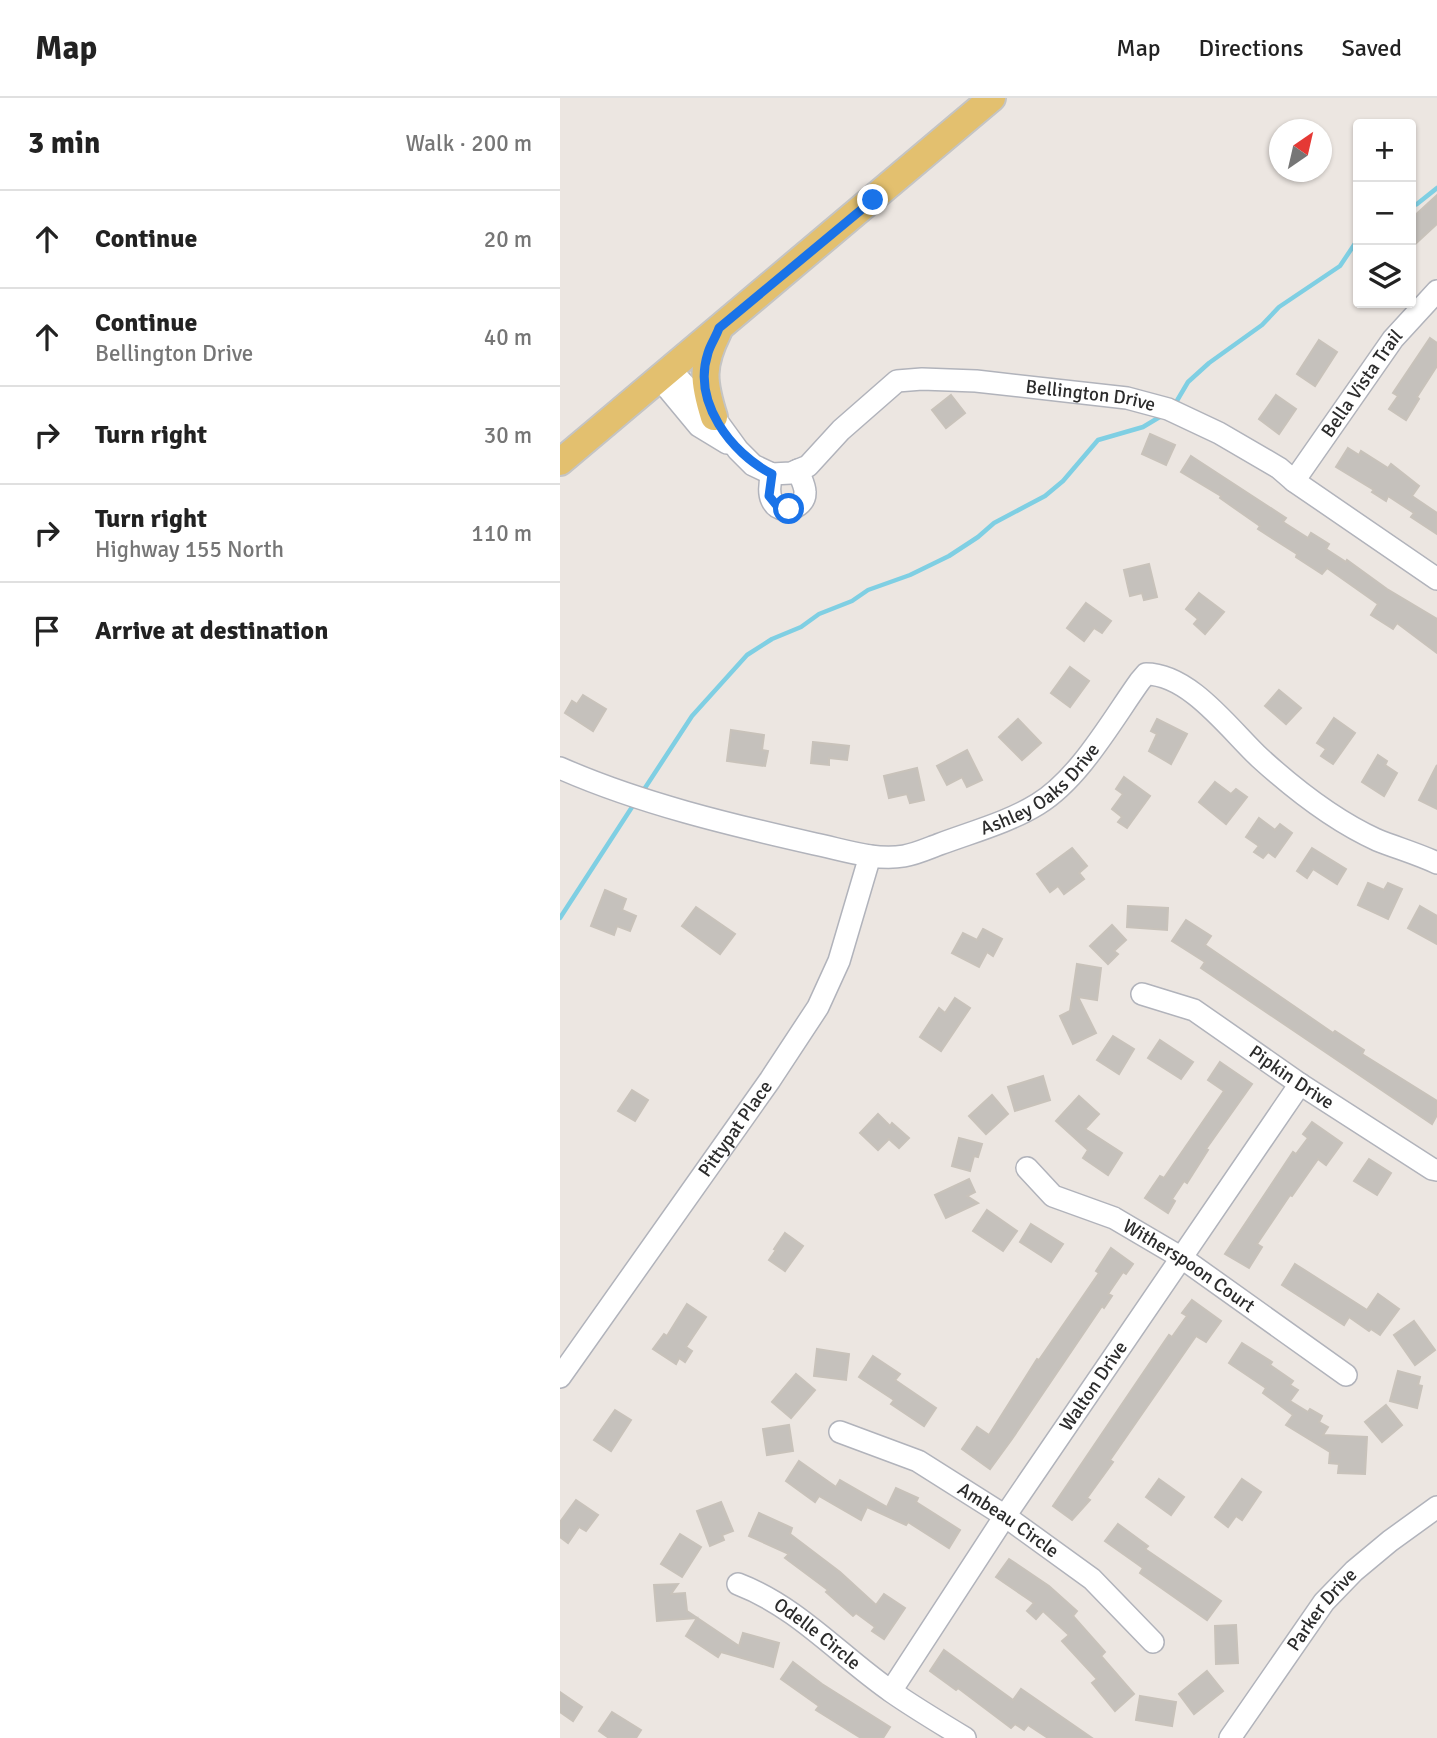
<!DOCTYPE html>
<html lang="en">
<head>
<meta charset="utf-8">
<style>
  :root { --surface:#fff; --page:#f2f2f2; --text:#222; --muted:#767676; --line:#e0e0e0 }
  body { margin:0; font-family:Signika,sans-serif; background:var(--page); color:var(--text) }
  .controls { position:absolute; right:21px; top:21px; display:grid; overflow:hidden; border-radius:7px; box-shadow:0 2px 5px #0004 }
  .controls button { width:63px; height:63px; display:grid; place-items:center; padding:0; border:0; border-bottom:2px solid var(--line); background:var(--surface); color:var(--text); font:35px sans-serif }
  .compass { position:absolute; left:709px; top:21px; width:63px; height:63px; border-radius:50%; background:var(--surface); box-shadow:0 2px 5px #0004; rotate:34deg }
  .stop { position:absolute; width:21px; height:21px; margin:-16px; border:5px solid #1a73e8; border-radius:50%; background:#fff }
  .stop.end { background:#1a73e8; border-color:#fff; box-shadow:0 2px 7px #0008 }
  .list { margin:0; padding:0; list-style:none }
  h2 { display:flex; justify-content:space-between; align-items:center; height:91px; margin:0; padding:0 28px; font-size:30px }
  h2 small { font-size:23px; font-weight:400; color:var(--muted) }
  .list li { display:grid; grid-template-columns:46px 1fr auto; gap:21px; align-items:center; box-sizing:border-box; height:98px; padding:0 28px; border-top:2px solid var(--line) }
  .list b { display:block; font-size:26px; white-space:nowrap }
  .list p { margin:0; font-size:23px; white-space:nowrap; color:var(--muted) }
  .list em { font-size:23px; font-style:normal; color:var(--muted) }
  .icon { flex:none; width:38px; height:38px; fill:none; stroke:currentColor; stroke-width:2; stroke-linecap:round; stroke-linejoin:round }
  .map { position:relative; flex:none; width:877px; height:1640px; overflow:hidden }
  header { display:flex; align-items:center; gap:42px; box-sizing:border-box; height:98px; padding:0 35px; background:var(--surface); border-bottom:2px solid var(--line) }
  header strong { font-size:33px }
  nav { display:flex; gap:38px; margin-inline-start:auto; font-size:24px }
  main { display:flex }
  aside { flex:1; background:var(--surface) }
  .map>svg:first-child { display:block }
  .lines { fill:none; stroke-linecap:round; stroke-linejoin:round }
  .stream { stroke:#7fcfe3; stroke-width:4.5 }
  .building { fill:#c5c1bc; stroke:#c8c2ba; stroke-width:2 }
  .minor-casing { stroke:#b1b3bb; stroke-width:24 }
  .major-casing { stroke:#c4c4c4; stroke-width:30 }
  .minor { stroke:#fff; stroke-width:21 }
  .major { stroke:#e3c06f; stroke-width:26 }
  .route { stroke:#1a73e8; stroke-width:9 }
  .labels { text-anchor:middle; dominant-baseline:central; stroke-width:6; stroke-linejoin:round; paint-order:stroke }
  .street-label { font-size:19px; fill:#2c2c2c; stroke:#fff }
</style>
</head>
<body>
<header>
<strong>Map</strong>
<nav><a>Map</a><a>Directions</a><a>Saved</a></nav>
</header>
<main>
<aside>
<h2>3 min<small>Walk · 200 m</small></h2>
<ul class="list">
<li><svg class="icon" aria-label="ahead" viewBox="0 0 24 24"><path d="M12 20V5M6 11l6-6 6 6"/></svg><div><b>Continue</b></div><em>20 m</em></li>
<li><svg class="icon" aria-label="ahead" viewBox="0 0 24 24"><path d="M12 20V5M6 11l6-6 6 6"/></svg><div><b>Continue</b><p>Bellington Drive</p></div><em>40 m</em></li>
<li><svg class="icon" aria-label="right" viewBox="0 0 24 24"><path d="M7 20v-9h11M14 6l5 5-5 5"/></svg><div><b>Turn right</b></div><em>30 m</em></li>
<li><svg class="icon" aria-label="right" viewBox="0 0 24 24"><path d="M7 20v-9h11M14 6l5 5-5 5"/></svg><div><b>Turn right</b><p>Highway 155 North</p></div><em>110 m</em></li>
<li><svg class="icon" aria-label="arrive" viewBox="0 0 24 24"><path d="M6 21V4h12l-3 4 3 4H6"/></svg><div><b>Arrive at destination</b></div></li>
</ul>
</aside>
<div class="map">
<svg width="877" height="1640" viewBox="0 0 877 1640">
  <rect width="100%" height="100%" fill="#ece6e1"/>
  <g class="lines">
    <g class="stream">
      <polyline points="851,108 857,106 877,90"/>
      <polyline points="615,306 628,284 649,265 702,227 719,209 780,168 798,141"/>
      <polyline points="83,693 132,618 187,557 212,541 241,529 259,516 292,503 308,492 350,477 389,458 418,439 434,425 485,398 503,383 538,342 583,329 603,317"/>
      <polyline points="0,820 74,706"/>
    </g>
  </g>
  <g class="building">
    <polygon points="877,97 877,126 851,150 851,121"/>
    <polygon points="870,240 877,245 877,268 857,299 859,301 846,322 829,311 838,298 833,295"/>
    <polygon points="759,242 777,254 755,288 737,276"/>
    <polygon points="391,297 405,315 386,330 372,312"/>
    <polygon points="716,297 736,311 719,336 699,321"/>
    <polygon points="590,336 615,347 606,367 582,356"/>
    <polygon points="788,350 799,357 801,353 828,370 831,366 859,388 852,398 877,415 877,436 851,419 854,415 828,398 826,403 812,394 814,392 776,369"/>
    <polygon points="631,358 726,420 723,424 748,440 751,435 769,446 766,451 786,464 787,462 827,491 877,521 877,555 837,525 833,531 811,517 818,506 767,470 762,476 736,459 737,456 698,431 700,428 660,400 661,398 621,374"/>
    <polygon points="589,466 597,499 584,502 582,495 570,498 564,472"/>
    <polygon points="639,495 664,514 645,536 634,526 638,521 626,511"/>
    <polygon points="526,505 551,523 542,535 534,530 524,543 507,530"/>
    <polygon points="510,569 529,583 510,609 491,595"/>
    <polygon points="719,592 741,610 726,626 705,608"/>
    <polygon points="23,597 46,611 33,633 5,615 12,603 17,606"/>
    <polygon points="774,620 795,635 773,666 761,658 766,651 757,645"/>
    <polygon points="458,621 481,645 462,662 439,639"/>
    <polygon points="597,621 627,636 611,666 589,653 597,636 591,633"/>
    <polygon points="171,632 204,637 202,652 208,653 205,668 167,663"/>
    <polygon points="253,644 289,648 287,662 269,660 269,667 251,665"/>
    <polygon points="407,652 422,682 407,689 402,679 387,687 377,668"/>
    <polygon points="818,657 827,663 825,667 837,675 824,698 802,684"/>
    <polygon points="877,667 877,711 859,702"/>
    <polygon points="357,670 364,702 350,705 347,696 329,700 324,678"/>
    <polygon points="564,679 590,698 567,730 558,724 562,719 552,711 563,696 556,691"/>
    <polygon points="655,684 671,696 676,691 687,699 666,726 639,704"/>
    <polygon points="699,720 715,732 720,726 732,735 715,759 708,754 703,760 694,754 699,748 686,739"/>
    <polygon points="512,750 527,768 519,775 524,781 504,796 498,788 490,794 477,776"/>
    <polygon points="752,750 786,771 777,786 753,771 747,780 737,773"/>
    <polygon points="808,785 824,792 828,785 842,791 828,821 798,807"/>
    <polygon points="45,792 66,801 62,812 76,818 70,833 57,828 54,837 31,828"/>
    <polygon points="568,808 608,810 607,832 567,829"/>
    <polygon points="860,808 877,818 877,846 848,830"/>
    <polygon points="136,809 175,836 160,856 122,828"/>
    <polygon points="626,822 651,838 645,847 773,935 775,933 804,952 802,956 877,1003 877,1017 872,1026 641,870 645,864 612,843"/>
    <polygon points="552,827 566,842 554,853 558,856 548,866 530,848"/>
    <polygon points="423,831 442,841 433,858 427,854 419,869 392,855 403,835 417,842"/>
    <polygon points="517,866 541,870 537,902 518,899 536,935 513,946 500,918 510,913"/>
    <polygon points="395,900 410,910 381,953 360,939 379,910 385,915"/>
    <polygon points="553,938 574,951 559,976 537,962"/>
    <polygon points="600,942 633,964 621,981 588,960"/>
    <polygon points="660,964 692,986 646,1051 648,1052 627,1085 624,1083 612,1101 615,1103 608,1115 585,1100 600,1078 604,1080 664,993 648,982"/>
    <polygon points="483,978 490,1002 455,1013 448,989"/>
    <polygon points="72,992 88,1002 75,1023 58,1013"/>
    <polygon points="432,997 448,1016 426,1036 409,1018"/>
    <polygon points="519,998 539,1016 525,1031 562,1055 548,1077 523,1060 528,1052 496,1023"/>
    <polygon points="318,1016 330,1028 332,1025 349,1040 339,1050 329,1041 318,1052 300,1035"/>
    <polygon points="752,1024 782,1045 766,1067 758,1061 732,1098 730,1097 697,1146 702,1149 689,1170 665,1156 733,1054 736,1056 748,1040 743,1036"/>
    <polygon points="399,1040 422,1046 418,1059 414,1058 410,1073 392,1068"/>
    <polygon points="809,1061 831,1075 817,1097 794,1083"/>
    <polygon points="409,1081 415,1094 407,1098 418,1105 386,1120 375,1097"/>
    <polygon points="427,1112 457,1133 443,1153 413,1133"/>
    <polygon points="471,1126 503,1146 491,1164 460,1144"/>
    <polygon points="225,1135 243,1148 225,1173 209,1162 216,1152 214,1151"/>
    <polygon points="551,1150 573,1166 566,1176 563,1174 548,1196 552,1198 544,1210 542,1208 452,1341 430,1371 402,1351 417,1329 429,1337 477,1261 479,1262 539,1175 536,1173"/>
    <polygon points="735,1166 807,1212 818,1196 839,1211 820,1237 811,1231 809,1233 789,1219 784,1227 722,1187"/>
    <polygon points="632,1202 661,1223 646,1244 636,1238 550,1362 553,1364 527,1400 530,1402 512,1422 493,1408 583,1275 609,1237 612,1239 627,1218 622,1215"/>
    <polygon points="127,1206 146,1219 126,1249 132,1253 125,1264 119,1260 116,1266 93,1251 104,1236 107,1238"/>
    <polygon points="854,1223 875,1252 855,1267 834,1237"/>
    <polygon points="682,1245 712,1264 710,1267 733,1283 730,1287 738,1292 730,1303 748,1314 750,1311 762,1318 759,1324 768,1329 763,1337 807,1339 805,1376 778,1375 779,1366 769,1365 770,1354 726,1327 733,1317 703,1295 706,1290 669,1265"/>
    <polygon points="257,1251 289,1256 286,1282 254,1278"/>
    <polygon points="313,1258 340,1276 335,1282 376,1310 364,1328 331,1306 334,1302 299,1279"/>
    <polygon points="838,1273 860,1279 858,1287 862,1288 857,1310 830,1303"/>
    <polygon points="236,1276 255,1292 231,1320 212,1304"/>
    <polygon points="826,1307 842,1327 822,1344 805,1324"/>
    <polygon points="55,1312 71,1322 51,1353 34,1342"/>
    <polygon points="229,1327 233,1353 207,1357 203,1331"/>
    <polygon points="239,1363 276,1389 280,1382 327,1409 336,1390 358,1400 356,1404 400,1432 389,1450 348,1424 346,1427 307,1409 301,1422 259,1398 255,1404 226,1383"/>
    <polygon points="599,1381 624,1399 611,1417 586,1399"/>
    <polygon points="682,1381 701,1394 682,1422 676,1418 668,1429 655,1419"/>
    <polygon points="16,1402 38,1417 26,1433 19,1429 8,1445 0,1439 0,1424"/>
    <polygon points="161,1404 173,1433 162,1437 164,1442 150,1448 137,1413"/>
    <polygon points="199,1415 232,1430 230,1436 280,1474 316,1507 324,1496 345,1510 324,1541 312,1533 315,1529 296,1515 293,1518 266,1494 268,1492 225,1460 229,1456 189,1438"/>
    <polygon points="558,1426 588,1448 585,1451 661,1503 647,1522 580,1475 583,1470 545,1443"/>
    <polygon points="120,1436 141,1449 122,1479 101,1466"/>
    <polygon points="449,1461 489,1488 517,1513 513,1518 545,1554 541,1558 574,1596 555,1613 532,1585 537,1581 502,1543 509,1537 483,1513 476,1521 467,1513 474,1505 436,1479"/>
    <polygon points="118,1486 111,1496 125,1495 127,1513 179,1548 183,1535 219,1545 213,1569 161,1554 158,1559 126,1538 137,1520 97,1523 94,1487"/>
    <polygon points="676,1527 678,1565 656,1566 655,1528"/>
    <polygon points="384,1552 453,1602 461,1591 532,1640 488,1640 468,1627 464,1632 455,1626 451,1630 398,1590 396,1592 370,1573"/>
    <polygon points="233,1564 262,1586 330,1629 323,1640 301,1640 256,1612 259,1608 221,1581"/>
    <polygon points="647,1573 663,1593 634,1616 619,1596"/>
    <polygon points="0,1594 22,1609 13,1623 0,1614"/>
    <polygon points="580,1598 616,1604 612,1628 576,1622"/>
    <polygon points="52,1614 81,1632 76,1640 49,1640 39,1633"/>
  </g>
  <g class="lines">
    <defs>
      <g id="minor">
        <path id="s1" d="M111,272L154,319L178,352L193,367L212,376L231,375L248,368L281,332L337,283L362,281L416,283L567,300L608,311L659,335L719,370L734,383L877,481"/>
        <polyline points="100,281 139,328 167,345"/>
        <path d="M212,376C199,424 246,416 245,394C245,387 240,379 238,372"/>
        <path id="s2" d="M734,383L833,241L877,193"/>
        <path id="s3" d="M0,670C79,705 171,727 255,746C284,752 315,763 344,758C356,756 369,750 380,746C412,734 449,724 478,706C520,680 552,622 580,583L586,576C630,576 670,632 700,660C734,691 775,723 817,742C837,750 858,756 877,765"/>
        <path id="s4" d="M582,896L634,912L740,986L872,1071L877,1072"/>
        <path id="s5" d="M467,1070L493,1098L554,1120L622,1160L786,1277"/>
        <path id="s6" d="M0,1279L210,982L258,909L279,863L310,758"/>
        <path id="s7" d="M280,1334L358,1363L445,1418L532,1481L593,1544"/>
        <path id="s8" d="M178,1486C238,1509 280,1558 332,1594C355,1610 380,1625 405,1640"/>
        <path id="s9" d="M331,1593L445,1418L740,986"/>
        <path id="s10" d="M670,1640L764,1504L794,1473L830,1443L877,1409"/>
      </g>
      <g id="major">
        <path d="M154,319C143,284 141,268 158,234"/>
        <polyline points="0,364 432,0"/>
      </g>
    </defs>
    <use href="#minor" class="minor-casing"/>
    <use href="#major" class="major-casing"/>
    <use href="#minor" class="minor"/>
    <use href="#major" class="major"/>
  </g>
  <g class="lines">
    <path class="route" d="M229,411L218,409L209,398L212,376C171,355 132,304 148,255C150,247 156,239 159,230L313,102"/>
  </g>
  <g class="labels">
    <g class="street-label">
      <text stroke="none"><textPath href="#s2" startOffset="119">Bella Vista Trail</textPath></text>
      <text stroke="none"><textPath href="#s1" startOffset="502">Bellington Drive</textPath></text>
      <text stroke="none"><textPath href="#s3" startOffset="511">Ashley Oaks Drive</textPath></text>
      <text stroke="none"><textPath href="#s4" startOffset="173">Pipkin Drive</textPath></text>
      <text stroke="none"><textPath href="#s6" startOffset="304">Pittypat Place</textPath></text>
      <text stroke="none"><textPath href="#s5" startOffset="192">Witherspoon Court</textPath></text>
      <text stroke="none"><textPath href="#s9" startOffset="366">Walton Drive</textPath></text>
      <text stroke="none"><textPath href="#s7" startOffset="191">Ambeau Circle</textPath></text>
      <text stroke="none"><textPath href="#s10" startOffset="158">Parker Drive</textPath></text>
      <text stroke="none"><textPath href="#s8" startOffset="94">Odelle Circle</textPath></text>
    </g>
  </g>
</svg>
<div class="controls">
<button>+</button>
<button>−</button>
<button><svg class="icon" aria-label="layers" viewBox="0 0 24 24"><path d="M12 4l9 5-9 5-9-5zM3 14l9 5 9-5"/></svg></button>
</div>
<svg class="compass" viewBox="-18 -18 36 36"><path d="M0-13l5 13h-10z" fill="#e53935"/><path d="M0 13l5-13h-10z" fill="#767676"/></svg>
<div class="stop" style="left:229px;top:411px"></div>
<div class="stop end" style="left:313px;top:102px"></div>
</div>
</main>
</body>
</html>
